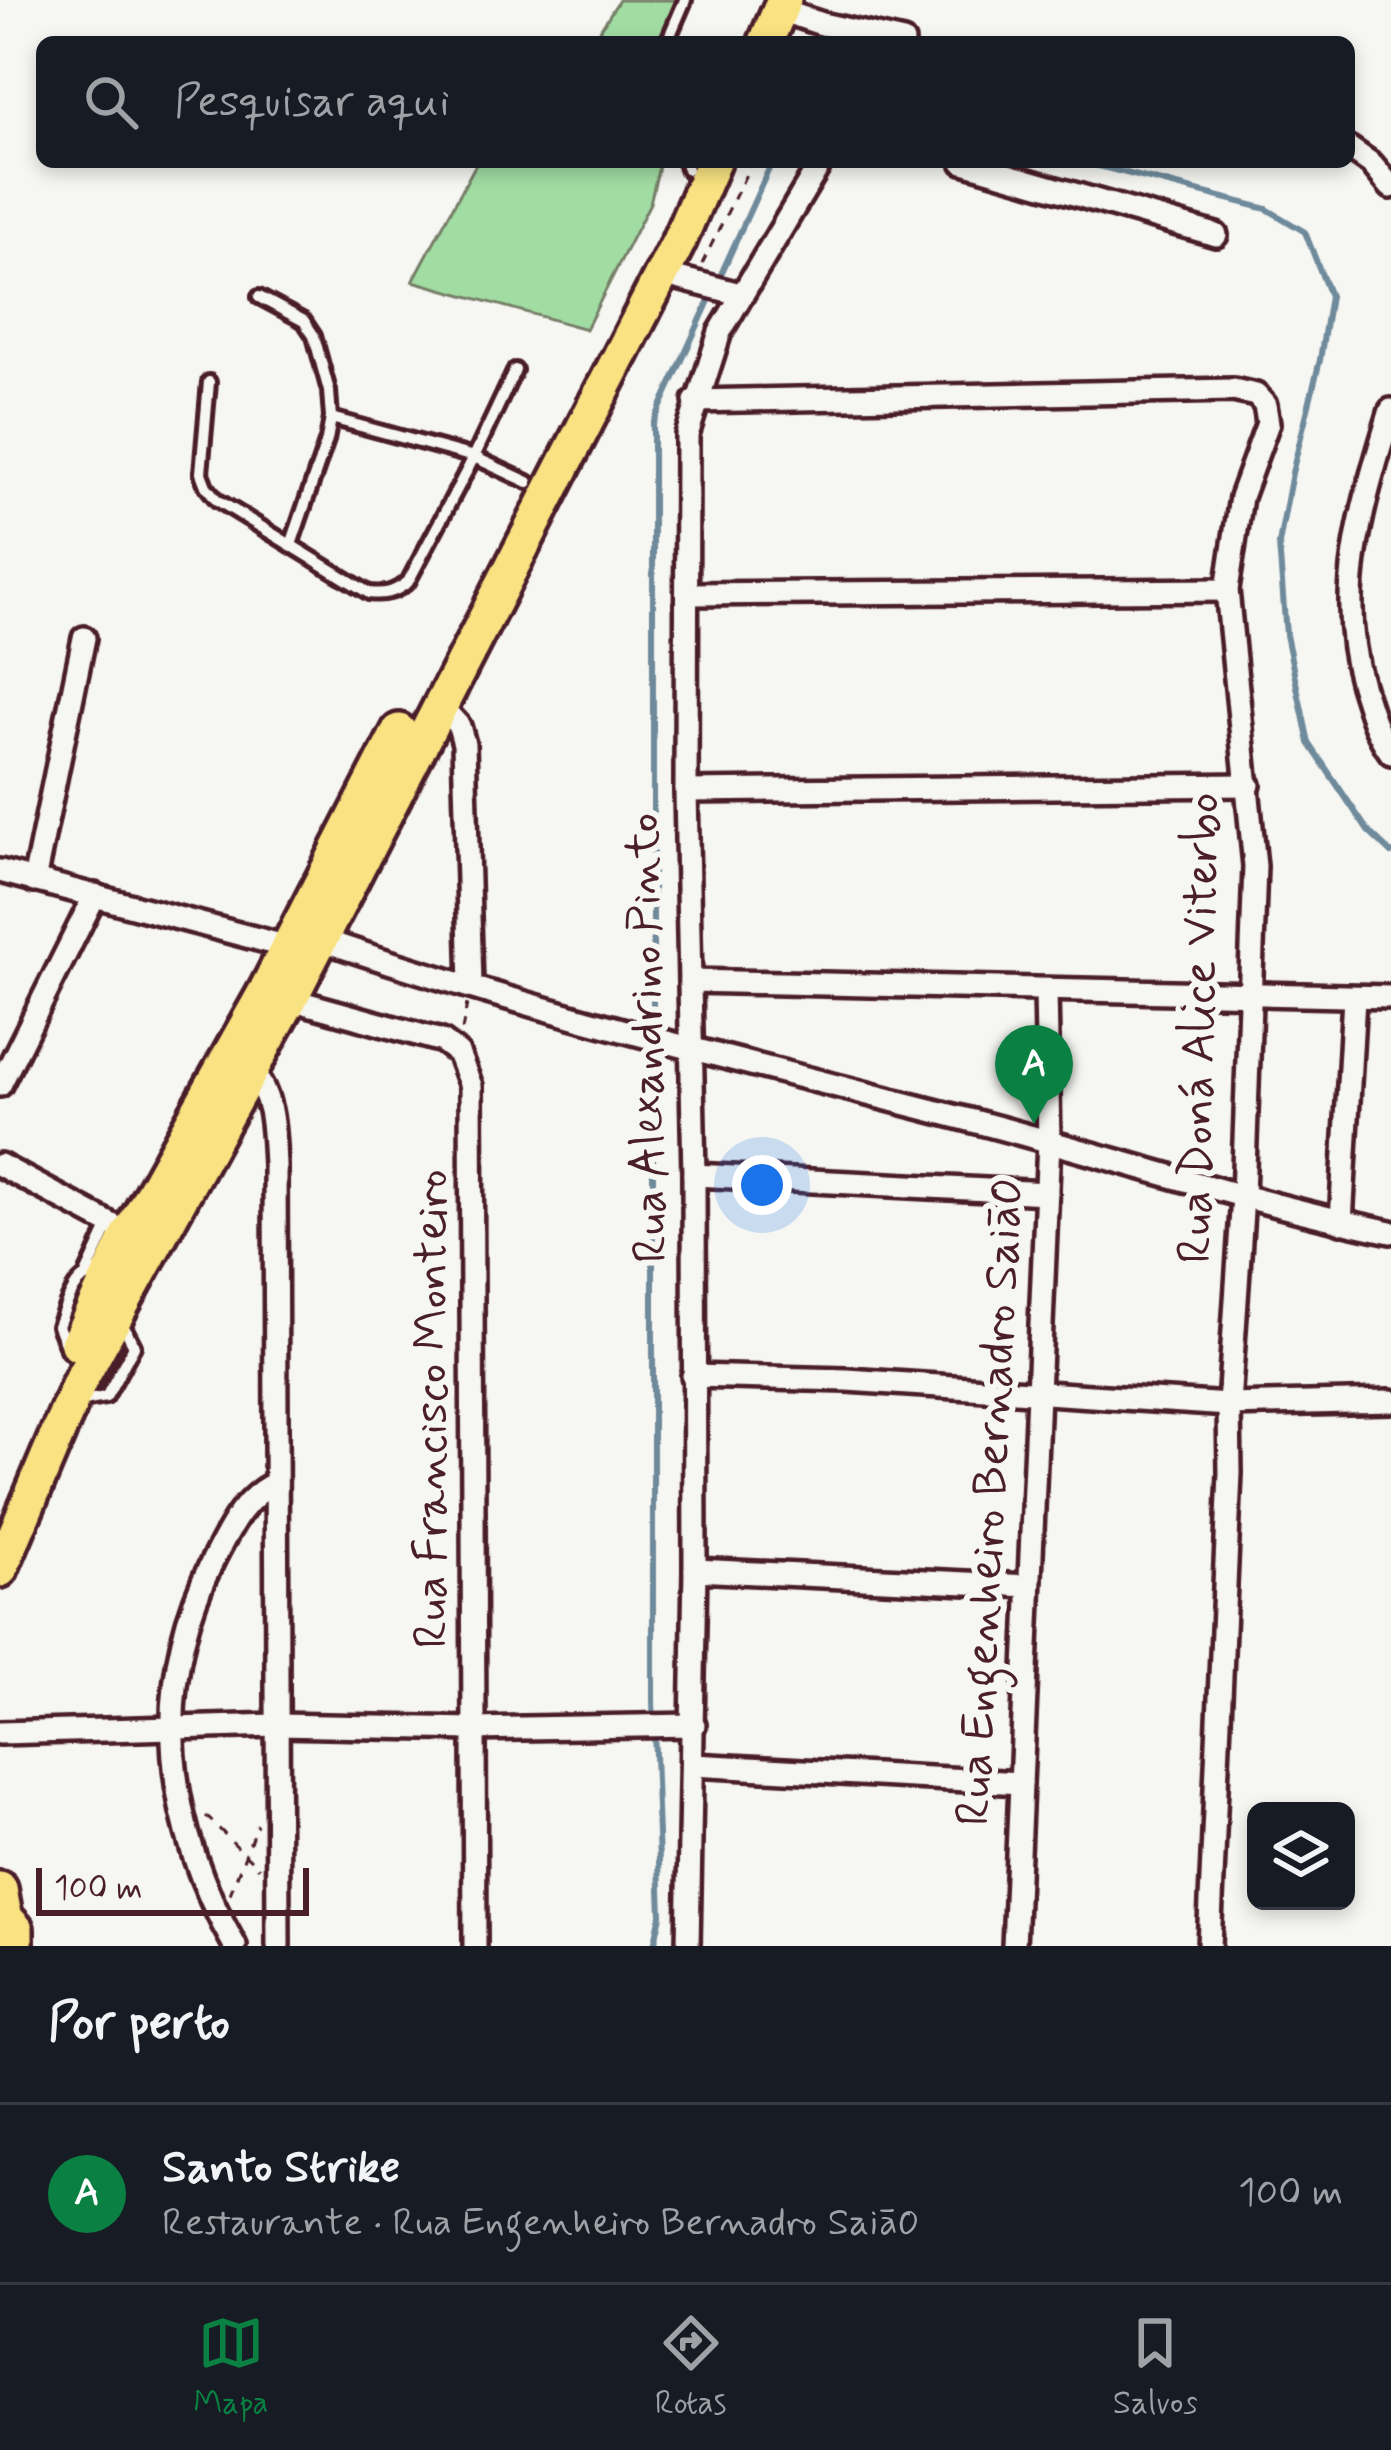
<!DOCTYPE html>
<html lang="pt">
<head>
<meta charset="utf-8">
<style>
  :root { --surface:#171b24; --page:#20242c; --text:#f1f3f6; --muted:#9ea1a6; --line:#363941; --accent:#0b8043 }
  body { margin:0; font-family:Mynerve,sans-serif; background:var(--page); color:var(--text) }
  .controls { position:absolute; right:36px; bottom:36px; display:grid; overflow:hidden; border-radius:18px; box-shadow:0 6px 18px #0003 }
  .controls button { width:108px; height:108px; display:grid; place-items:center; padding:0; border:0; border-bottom:3px solid var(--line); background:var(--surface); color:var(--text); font:60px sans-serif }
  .scale { position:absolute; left:36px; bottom:30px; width:273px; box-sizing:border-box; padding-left:12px; border:6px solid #4a1f2b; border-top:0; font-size:33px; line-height:42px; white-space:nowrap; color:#4a1f2b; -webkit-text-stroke:9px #f6f6f2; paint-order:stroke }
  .you { position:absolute; left:762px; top:1185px; width:42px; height:42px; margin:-30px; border:9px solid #fff; border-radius:50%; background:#1a73e8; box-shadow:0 0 0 18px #1a73e833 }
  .badge { display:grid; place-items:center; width:78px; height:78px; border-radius:50%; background:var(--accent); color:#fff; font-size:39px; font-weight:700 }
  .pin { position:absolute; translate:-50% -99px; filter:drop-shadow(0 3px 6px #0008) }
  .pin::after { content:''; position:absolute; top:63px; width:42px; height:36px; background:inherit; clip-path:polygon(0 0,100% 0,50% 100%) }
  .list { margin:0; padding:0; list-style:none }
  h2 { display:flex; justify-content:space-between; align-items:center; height:156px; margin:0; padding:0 48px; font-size:51px }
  h2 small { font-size:39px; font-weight:400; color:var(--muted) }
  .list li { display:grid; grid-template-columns:78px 1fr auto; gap:36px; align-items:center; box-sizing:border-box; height:180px; padding:0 48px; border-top:3px solid var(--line) }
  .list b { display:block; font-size:45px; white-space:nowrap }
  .list p { margin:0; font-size:39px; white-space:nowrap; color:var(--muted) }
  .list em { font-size:39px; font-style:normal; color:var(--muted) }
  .icon { flex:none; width:66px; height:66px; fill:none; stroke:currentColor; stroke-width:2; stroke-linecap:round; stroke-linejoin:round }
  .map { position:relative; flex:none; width:1391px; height:1946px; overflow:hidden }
  .search { position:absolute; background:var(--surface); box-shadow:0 6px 18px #0003; left:36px; right:36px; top:36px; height:132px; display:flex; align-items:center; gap:30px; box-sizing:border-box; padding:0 42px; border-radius:18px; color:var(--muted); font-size:45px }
  .sheet { height:336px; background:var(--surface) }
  nav { display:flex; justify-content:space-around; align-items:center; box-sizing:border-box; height:168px; border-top:3px solid var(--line); background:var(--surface); font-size:33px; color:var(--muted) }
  nav a { display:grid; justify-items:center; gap:6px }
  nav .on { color:var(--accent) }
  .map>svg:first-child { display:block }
  .green { fill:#a1dda3; stroke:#767e67; stroke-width:3 }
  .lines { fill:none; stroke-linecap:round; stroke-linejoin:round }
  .stream { stroke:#6e8a9b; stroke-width:6 }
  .lane-casing { stroke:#4a1f2b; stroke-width:20 }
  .street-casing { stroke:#4a1f2b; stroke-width:30 }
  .primary-casing { stroke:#4a1f2b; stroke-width:42 }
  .path { stroke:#4a1f2b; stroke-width:3; stroke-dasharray:9 9; stroke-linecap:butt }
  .lane { stroke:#f6f6f2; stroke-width:10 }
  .street { stroke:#f6f6f2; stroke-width:21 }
  .primary { stroke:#f8e281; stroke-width:33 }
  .labels { text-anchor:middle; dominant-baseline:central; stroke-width:12; stroke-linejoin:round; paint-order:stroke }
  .street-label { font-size:48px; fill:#4a1f2b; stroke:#f6f6f2 }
</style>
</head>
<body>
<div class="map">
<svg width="1391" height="1946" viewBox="0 0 1391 1946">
  <rect width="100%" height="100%" fill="#f6f6f2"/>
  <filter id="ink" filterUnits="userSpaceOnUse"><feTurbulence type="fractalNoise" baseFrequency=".00833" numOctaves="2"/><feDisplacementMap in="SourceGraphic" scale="24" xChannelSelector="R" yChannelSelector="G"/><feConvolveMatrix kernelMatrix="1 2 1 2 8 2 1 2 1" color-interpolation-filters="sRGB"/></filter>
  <g filter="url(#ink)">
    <g class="green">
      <polygon points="619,0 679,0 664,42 592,42"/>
      <polygon points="477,162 660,162 650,203 586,329 413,281"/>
    </g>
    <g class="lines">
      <g class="stream">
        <polyline points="1083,162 1267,209 1305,232 1330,296 1320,360 1292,473 1279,544 1286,635 1309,743 1368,831 1391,853"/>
        <polyline points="722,272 772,162"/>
        <polyline points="653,1032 653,424 708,303"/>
        <polyline points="653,1045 653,1701 661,1915 654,1946"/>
      </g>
      <defs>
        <g id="lane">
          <polyline points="667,42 685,0"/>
          <polyline points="685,162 687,169"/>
          <polyline points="259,297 304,321 314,336 329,391 331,418 327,440 291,545"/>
          <path d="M209,382L201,473L206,486L217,500L369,593C386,595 395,592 408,582L474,457L515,370"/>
          <polyline points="331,418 474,457 528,482"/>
          <polyline points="87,1272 110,1223"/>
          <path d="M68,1351L58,1326C69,1299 73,1275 104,1269"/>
          <polyline points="76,1402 106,1397 134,1346 122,1323"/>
        </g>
        <g id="street">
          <polyline points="780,10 822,24 903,42"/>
          <polyline points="1349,148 1372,164 1391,187"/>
          <polyline points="963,162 1216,235"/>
          <polyline points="662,274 740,294"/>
          <polyline points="695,401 1233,390 1256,395 1265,405 1268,423 1241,497 1227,590 1255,866 1243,1196 1229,1405 1230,1473 1209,1946"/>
          <path d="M1391,410C1364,501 1334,591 1362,685C1370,710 1375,731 1391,753"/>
          <polyline points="688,594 1227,590"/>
          <polyline points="439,704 459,726 464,744 471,985"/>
          <polyline points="686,791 1249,785"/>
          <polyline points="0,871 288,947"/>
          <polyline points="34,881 84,638"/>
          <path d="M319,939C534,1012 757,1065 977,1122C1115,1158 1251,1203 1391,1232"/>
          <polyline points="690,981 1391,997"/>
          <polyline points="290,999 442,1041 458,1053 471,1086 475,1946"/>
          <path d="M251,1069C274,1099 273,1129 275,1165L278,1946"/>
          <polyline points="0,1085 95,895"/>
          <polyline points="0,1165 129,1234"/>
          <polyline points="694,1175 1047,1193"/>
          <polyline points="1341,1222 1354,998"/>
          <polyline points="693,1376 847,1380 1229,1405 1391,1401"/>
          <polyline points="695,1570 1029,1586"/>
          <polyline points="0,1733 277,1725 474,1729 694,1725"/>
          <polyline points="693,1765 1021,1783"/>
          <path d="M235,1946C165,1824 149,1687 213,1560C228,1531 244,1496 276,1483"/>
          <polyline points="688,1946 695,1570 694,1175 686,791 687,435 720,332 821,162"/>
          <polyline points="1014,1946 1049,1141 1046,991"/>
        </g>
        <g id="primary">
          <polyline points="766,42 784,0"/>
          <polyline points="77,1344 129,1234 266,990 399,731"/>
          <polyline points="0,1570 79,1383 290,999 678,243 713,162"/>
          <polyline points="0,1889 5,1917 16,1929 16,1946"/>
        </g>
      </defs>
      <use href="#lane" class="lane-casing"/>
      <use href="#street" class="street-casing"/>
      <use href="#primary" class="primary-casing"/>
      <g class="path">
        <polyline points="702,264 752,162"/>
        <polyline points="462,1030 467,1004"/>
        <polyline points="206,1816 259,1868"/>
        <polyline points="230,1894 257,1824"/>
      </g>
      <use href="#lane" class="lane"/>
      <use href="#street" class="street"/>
      <use href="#primary" class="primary"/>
    </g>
  </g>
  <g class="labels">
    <g class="street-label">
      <text transform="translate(1200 1028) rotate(-89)">Rua Doná Alice Viterbo</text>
      <text transform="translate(648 1038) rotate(-91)">Rua Alexandrino Pinto</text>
      <text transform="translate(432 1409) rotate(-90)">Rua Francisco Monteiro</text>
      <text transform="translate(991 1502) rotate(-87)">Rua Engenheiro Bernadro Saiā0</text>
    </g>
  </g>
</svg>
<div class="controls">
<button><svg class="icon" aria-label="layers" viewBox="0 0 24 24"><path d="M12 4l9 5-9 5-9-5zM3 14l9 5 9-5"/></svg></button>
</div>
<div class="scale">100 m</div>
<div class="you"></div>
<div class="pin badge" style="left:1034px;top:1124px">A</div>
<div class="search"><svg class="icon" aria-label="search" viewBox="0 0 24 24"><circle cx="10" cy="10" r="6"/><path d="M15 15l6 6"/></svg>Pesquisar aqui</div>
</div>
<section class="sheet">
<h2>Por perto<small></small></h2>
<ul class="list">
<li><span class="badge">A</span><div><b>Santo Strike</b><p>Restaurante · Rua Engenheiro Bernadro Saiā0</p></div><em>100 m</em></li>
</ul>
</section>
<nav>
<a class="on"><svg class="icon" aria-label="map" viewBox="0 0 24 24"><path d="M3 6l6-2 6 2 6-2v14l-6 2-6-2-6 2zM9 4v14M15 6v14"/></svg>Mapa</a>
<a><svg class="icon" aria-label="directions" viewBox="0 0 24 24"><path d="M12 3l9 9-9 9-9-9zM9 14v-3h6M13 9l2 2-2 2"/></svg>Rotas</a>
<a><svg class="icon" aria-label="saved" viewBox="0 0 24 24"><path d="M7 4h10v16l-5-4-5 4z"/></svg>Salvos</a>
</nav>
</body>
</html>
